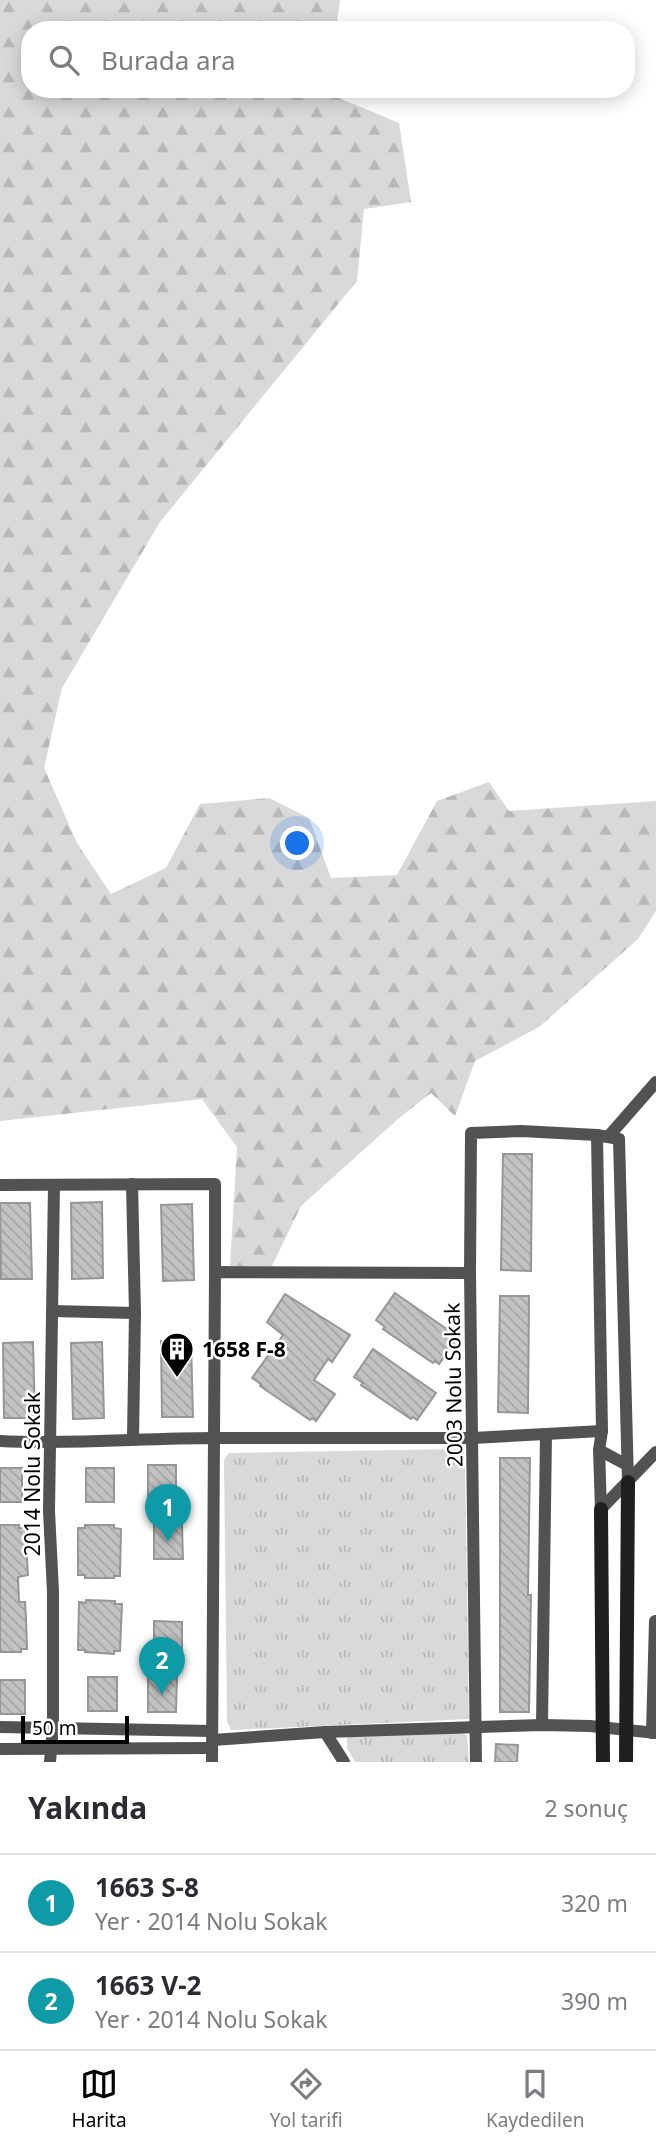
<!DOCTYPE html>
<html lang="tr">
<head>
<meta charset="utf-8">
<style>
  :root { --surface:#fff; --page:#f2f2f3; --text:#2b2b33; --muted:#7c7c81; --line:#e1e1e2; --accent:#000 }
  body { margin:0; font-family:"Noto Sans",sans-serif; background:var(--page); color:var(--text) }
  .scale { position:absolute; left:21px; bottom:18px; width:108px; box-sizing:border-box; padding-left:7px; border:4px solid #000; border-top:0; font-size:19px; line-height:24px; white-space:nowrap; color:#000; -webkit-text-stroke:5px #fff; paint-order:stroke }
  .you { position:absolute; left:298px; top:844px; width:24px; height:24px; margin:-18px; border:5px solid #fff; border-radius:50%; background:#1a73e8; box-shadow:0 0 0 10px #1a73e833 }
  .badge { display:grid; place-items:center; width:46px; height:46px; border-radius:50%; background:var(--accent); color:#fff; font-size:23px; font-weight:700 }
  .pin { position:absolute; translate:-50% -58px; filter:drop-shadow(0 2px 4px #0008) }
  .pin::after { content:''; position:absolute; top:37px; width:24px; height:21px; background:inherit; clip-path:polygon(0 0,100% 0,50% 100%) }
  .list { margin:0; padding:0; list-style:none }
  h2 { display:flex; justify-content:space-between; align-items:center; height:91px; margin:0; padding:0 28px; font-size:30px }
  h2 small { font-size:23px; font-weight:400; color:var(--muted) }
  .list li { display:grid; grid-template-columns:46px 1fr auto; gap:21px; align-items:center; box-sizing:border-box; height:98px; padding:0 28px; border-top:2px solid var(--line) }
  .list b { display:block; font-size:26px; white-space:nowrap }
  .list p { margin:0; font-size:23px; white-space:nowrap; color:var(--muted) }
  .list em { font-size:23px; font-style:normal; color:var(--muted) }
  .icon { flex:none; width:38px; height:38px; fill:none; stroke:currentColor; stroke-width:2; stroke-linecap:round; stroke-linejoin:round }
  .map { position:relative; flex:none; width:656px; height:1762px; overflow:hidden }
  .search { position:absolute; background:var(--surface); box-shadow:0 4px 18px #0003; left:21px; right:21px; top:21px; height:77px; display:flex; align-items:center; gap:18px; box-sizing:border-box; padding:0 24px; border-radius:28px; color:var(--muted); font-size:26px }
  .sheet { height:287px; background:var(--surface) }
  nav { display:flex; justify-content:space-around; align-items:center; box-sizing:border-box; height:98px; border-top:2px solid var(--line); background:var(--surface); font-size:19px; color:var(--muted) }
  nav a { display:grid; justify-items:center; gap:4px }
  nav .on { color:var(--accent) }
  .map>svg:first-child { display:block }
  .grass { fill:url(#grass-tufts) }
  .forest { fill:url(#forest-firs) }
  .building { fill:url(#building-back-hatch); stroke:#969696; stroke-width:2 }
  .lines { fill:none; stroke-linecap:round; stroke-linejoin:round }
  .street { stroke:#525252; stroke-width:12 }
  .secondary { stroke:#1f1f1f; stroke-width:14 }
  .labels { text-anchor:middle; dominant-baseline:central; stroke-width:5; stroke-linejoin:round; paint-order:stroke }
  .poi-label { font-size:21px; font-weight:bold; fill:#000; stroke:#fff; text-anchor:start }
  .street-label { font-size:21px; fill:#000; stroke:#fff }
</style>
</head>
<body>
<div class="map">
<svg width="656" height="1762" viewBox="0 0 656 1762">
  <defs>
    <pattern id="grass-tufts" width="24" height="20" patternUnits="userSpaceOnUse" patternTransform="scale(1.75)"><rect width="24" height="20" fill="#d9d9d9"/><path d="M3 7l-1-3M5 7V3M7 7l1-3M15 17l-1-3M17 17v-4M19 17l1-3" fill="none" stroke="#b8b8b8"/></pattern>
    <pattern id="forest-firs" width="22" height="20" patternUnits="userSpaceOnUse" patternTransform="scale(1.75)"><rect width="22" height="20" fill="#d9d9d9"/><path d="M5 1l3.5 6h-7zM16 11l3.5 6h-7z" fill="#b8b8b8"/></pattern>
    <pattern id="building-back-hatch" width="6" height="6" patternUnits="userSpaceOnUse" patternTransform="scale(1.75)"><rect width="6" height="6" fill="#c2c2c2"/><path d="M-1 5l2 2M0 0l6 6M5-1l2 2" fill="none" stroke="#a5a5a5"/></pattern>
  </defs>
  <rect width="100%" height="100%" fill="#fff"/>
  <g class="grass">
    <polygon points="458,1449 464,1452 465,1460 469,1719 231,1730 227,1721 224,1460 229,1453"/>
    <polygon points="353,1733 461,1733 467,1735 469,1762 355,1762 347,1748 347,1738"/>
  </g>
  <polygon class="forest" points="0,0 340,0 336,30 30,30 30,89 327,89 327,93 399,123 411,202 364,209 357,281 160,522 62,688 44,768 77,843 111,894 166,868 200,804 269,798 309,818 331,878 397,875 437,801 489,782 509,811 656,801 656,911 638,939 539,1027 475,1061 455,1116 431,1093 399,1118 301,1206 272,1266 230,1266 237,1147 202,1099 0,1121"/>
  <g class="building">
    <polygon points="503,1154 532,1154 531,1271 501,1270"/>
    <polygon points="102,1202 103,1278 72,1279 71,1203"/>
    <polygon points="0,1203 30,1203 32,1279 1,1279"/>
    <polygon points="192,1204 194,1280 163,1281 161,1205"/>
    <polygon points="395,1293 458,1337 439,1364 435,1361 433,1363 383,1329 385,1327 376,1320"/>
    <polygon points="285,1294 350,1335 332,1362 328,1359 314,1380 335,1394 316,1421 312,1418 310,1420 260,1386 261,1384 252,1378 283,1335 267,1322"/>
    <polygon points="500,1296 529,1296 528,1413 498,1412"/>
    <polygon points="161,1341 191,1341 193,1417 162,1417"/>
    <polygon points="33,1342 35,1418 4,1418 3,1343"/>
    <polygon points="102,1342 104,1418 73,1419 71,1343"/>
    <polygon points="373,1349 436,1393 417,1420 413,1417 411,1419 361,1385 363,1383 354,1377"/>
    <polygon points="500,1458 530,1458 528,1595 531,1595 529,1712 500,1712"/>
    <rect x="148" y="1465" width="28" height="34"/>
    <rect x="0" y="1468" width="22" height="34"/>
    <rect x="86" y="1468" width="28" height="34"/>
    <polygon points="0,1525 19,1525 19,1528 25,1528 28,1575 18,1577 19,1602 25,1602 26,1618 27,1649 21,1649 21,1652 0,1652"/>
    <polygon points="85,1525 114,1525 114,1528 121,1529 120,1576 114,1576 114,1578 85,1578 85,1575 78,1575 78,1528 85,1528"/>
    <polygon points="154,1525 182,1525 183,1559 154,1559"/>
    <polygon points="86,1600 115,1601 115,1604 122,1604 120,1651 114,1651 114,1654 85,1652 85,1650 78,1650 79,1602 86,1603"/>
    <polygon points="154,1621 182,1622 182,1655 154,1655"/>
    <rect x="88" y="1677" width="29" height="34"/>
    <polygon points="148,1678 177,1678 176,1712 148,1712"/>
    <rect x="0" y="1680" width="25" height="34"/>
    <polygon points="496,1744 518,1745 517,1762 495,1762"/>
  </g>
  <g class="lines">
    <g class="street">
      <polyline points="608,1137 656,1082"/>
      <polyline points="132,1184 135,1313 133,1438"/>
      <polyline points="0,1185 215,1184 215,1272"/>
      <polyline points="470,1273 215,1272 214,1438 473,1438 602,1431"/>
      <polyline points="52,1311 135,1313"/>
      <path d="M0,1441C71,1445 143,1438 214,1438L212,1762"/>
      <polyline points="599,1450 627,1465"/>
      <polyline points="601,1509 599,1450 602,1431 597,1135 619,1139 628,1482"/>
      <polyline points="601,1509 656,1452"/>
      <polyline points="542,1725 546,1434"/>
      <polyline points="0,1727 212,1731"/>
      <polyline points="652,1733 655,1621"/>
      <polyline points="213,1740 325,1732"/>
      <polyline points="0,1749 212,1748"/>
      <polyline points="50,1762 53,1727 53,1592 49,1511 54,1185"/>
      <polyline points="344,1762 325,1732 542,1725 590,1726 656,1733"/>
      <polyline points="476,1762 470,1273 471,1133 521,1131 597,1135"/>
    </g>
    <g class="secondary">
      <polyline points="601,1509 603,1762"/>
      <polyline points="626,1762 628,1482"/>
    </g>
  </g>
  <defs>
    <symbol id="building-pin" viewBox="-11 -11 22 30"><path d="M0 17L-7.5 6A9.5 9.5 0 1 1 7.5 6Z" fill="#000" stroke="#fff"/><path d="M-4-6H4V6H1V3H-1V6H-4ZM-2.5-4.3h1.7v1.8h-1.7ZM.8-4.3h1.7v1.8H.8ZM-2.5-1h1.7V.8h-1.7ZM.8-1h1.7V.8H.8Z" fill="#fff"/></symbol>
  </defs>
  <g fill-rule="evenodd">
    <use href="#building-pin" x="158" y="1330" width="38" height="52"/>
  </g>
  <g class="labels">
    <g class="poi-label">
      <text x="202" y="1349">1658 F-8</text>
    </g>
    <g class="street-label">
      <text transform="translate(453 1385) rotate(-91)">2003 Nolu Sokak</text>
      <text transform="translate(32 1474) rotate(-90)">2014 Nolu Sokak</text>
    </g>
  </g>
</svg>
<div class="scale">50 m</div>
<div class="you"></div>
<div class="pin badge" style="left:168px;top:1542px;background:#0f9aa8">1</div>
<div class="pin badge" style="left:162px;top:1695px;background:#0f9aa8">2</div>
<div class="search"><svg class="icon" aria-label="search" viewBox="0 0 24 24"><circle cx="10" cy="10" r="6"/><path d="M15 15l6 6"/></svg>Burada ara</div>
</div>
<section class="sheet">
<h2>Yakında<small>2 sonuç</small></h2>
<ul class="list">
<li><span class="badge" style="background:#0f9aa8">1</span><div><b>1663 S-8</b><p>Yer · 2014 Nolu Sokak</p></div><em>320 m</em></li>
<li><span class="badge" style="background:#0f9aa8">2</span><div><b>1663 V-2</b><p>Yer · 2014 Nolu Sokak</p></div><em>390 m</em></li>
</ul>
</section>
<nav>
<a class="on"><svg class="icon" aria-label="map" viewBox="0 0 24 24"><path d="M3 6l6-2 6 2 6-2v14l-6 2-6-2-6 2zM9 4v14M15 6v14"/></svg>Harita</a>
<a><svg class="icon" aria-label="directions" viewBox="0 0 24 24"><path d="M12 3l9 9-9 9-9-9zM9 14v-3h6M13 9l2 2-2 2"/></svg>Yol tarifi</a>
<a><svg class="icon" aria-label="saved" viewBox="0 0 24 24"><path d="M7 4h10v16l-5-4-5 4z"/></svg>Kaydedilen</a>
</nav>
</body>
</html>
